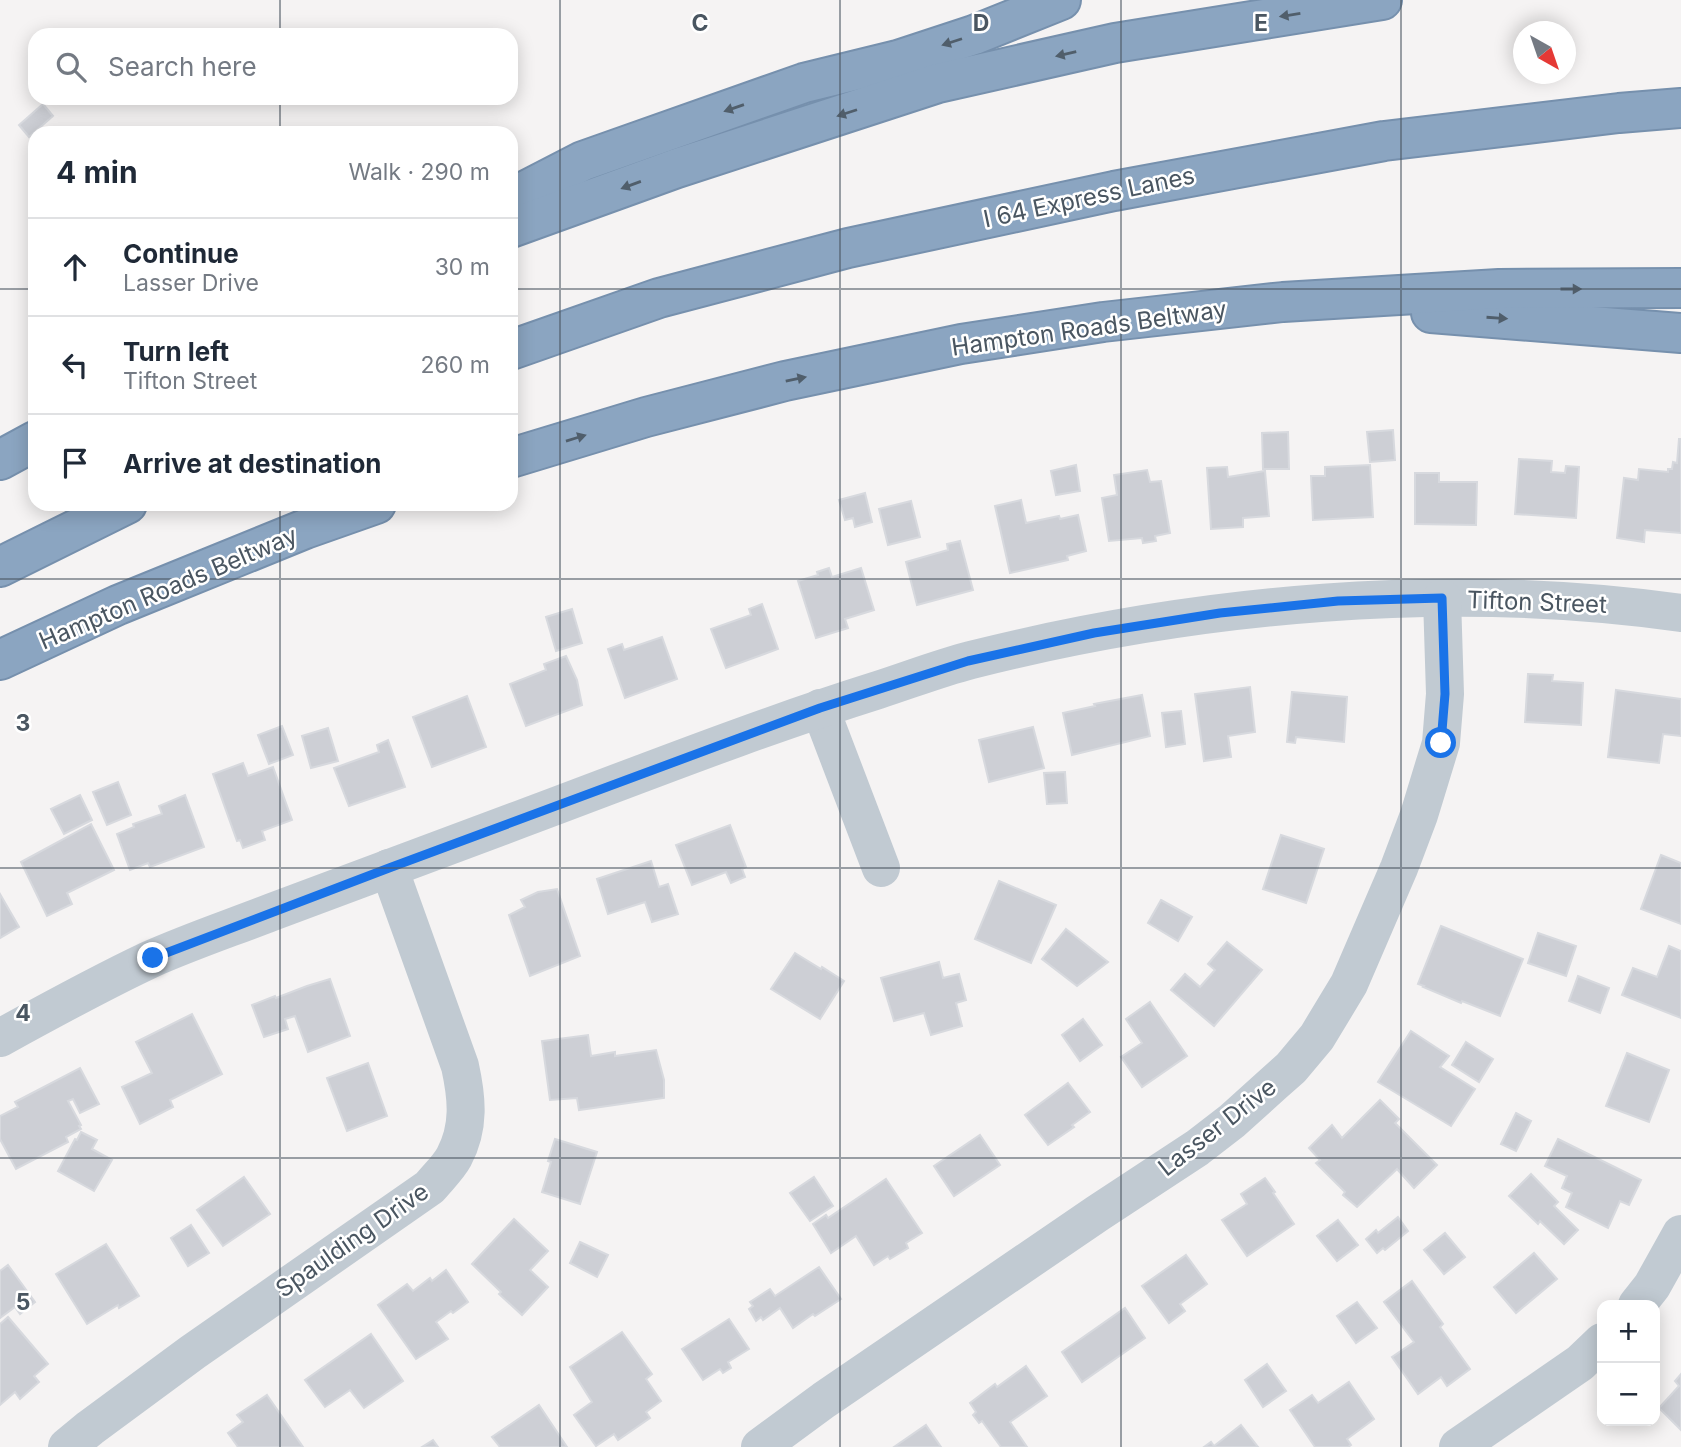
<!DOCTYPE html>
<html lang="en">
<head>
<meta charset="utf-8">
<style>
  :root { --surface:#fff; --page:#f2f2f3; --text:#1f2937; --muted:#747a83; --line:#e0e1e3 }
  body { margin:0; font-family:Inter,sans-serif; background:var(--page); color:var(--text) }
  .controls { position:absolute; right:21px; bottom:21px; display:grid; overflow:hidden; border-radius:14px; box-shadow:0 4px 18px #0003 }
  .controls button { width:63px; height:63px; display:grid; place-items:center; padding:0; border:0; border-bottom:2px solid var(--line); background:var(--surface); color:var(--text); font:35px sans-serif }
  .compass { position:absolute; left:1513px; top:21px; width:63px; height:63px; border-radius:50%; background:var(--surface); box-shadow:0 4px 18px #0003; rotate:140deg }
  .stop { position:absolute; width:21px; height:21px; margin:-16px; border:5px solid #1a73e8; border-radius:50%; background:#fff }
  .stop.end { background:#1a73e8; border-color:#fff; box-shadow:0 2px 7px #0008 }
  .list { margin:0; padding:0; list-style:none }
  h2 { display:flex; justify-content:space-between; align-items:center; height:91px; margin:0; padding:0 28px; font-size:30px }
  h2 small { font-size:23px; font-weight:400; color:var(--muted) }
  .list li { display:grid; grid-template-columns:46px 1fr auto; gap:21px; align-items:center; box-sizing:border-box; height:98px; padding:0 28px; border-top:2px solid var(--line) }
  .list b { display:block; font-size:26px; white-space:nowrap }
  .list p { margin:0; font-size:23px; white-space:nowrap; color:var(--muted) }
  .list em { font-size:23px; font-style:normal; color:var(--muted) }
  .icon { flex:none; width:38px; height:38px; fill:none; stroke:currentColor; stroke-width:2; stroke-linecap:round; stroke-linejoin:round }
  .map { position:relative; flex:none; width:1681px; height:1447px; overflow:hidden }
  .search { position:absolute; background:var(--surface); box-shadow:0 4px 18px #0003; left:28px; top:28px; width:490px; height:77px; display:flex; align-items:center; gap:18px; box-sizing:border-box; padding:0 24px; border-radius:21px; color:var(--muted); font-size:26px }
  .panel { position:absolute; background:var(--surface); box-shadow:0 4px 18px #0003; left:28px; top:126px; width:490px; height:385px; border-radius:21px }
  .map>svg:first-child { display:block }
  .building { fill:#cdcfd5; stroke:#d7d9de; stroke-width:2 }
  .lines { fill:none; stroke-linecap:round; stroke-linejoin:round }
  .highway-casing { stroke:#7690ad; stroke-width:42 }
  .minor { stroke:#c1cad2; stroke-width:38 }
  .highway { stroke:#8ba5c1; stroke-width:38 }
  .oneway { fill:#505e6b }
  .route { stroke:#1a73e8; stroke-width:9 }
  .grid { fill:none; stroke:#4a5661; stroke-width:2; stroke-opacity:0.55 }
  .labels { text-anchor:middle; dominant-baseline:central; stroke-width:5; stroke-linejoin:round; paint-order:stroke }
  .street-label { font-size:24px; fill:#4a5661; stroke:#fff }
  .grid-label { font-size:23px; text-anchor:middle; font-weight:bold; fill:#4a5661; stroke:#fff; stroke-width:5; stroke-linejoin:round; paint-order:stroke }
</style>
</head>
<body>
<div class="map">
<svg width="1681" height="1447" viewBox="0 0 1681 1447">
  <rect width="100%" height="100%" fill="#f5f3f3"/>
  <g class="building">
    <polygon points="43,104 53,116 29,137 19,125"/>
    <polygon points="1393,430 1395,460 1370,462 1367,432"/>
    <polygon points="1288,432 1289,469 1263,469 1262,433"/>
    <polygon points="1679,439 1681,439 1681,533 1645,530 1644,542 1617,538 1624,478 1638,480 1639,469 1668,472 1668,469 1672,469 1673,462 1677,463"/>
    <polygon points="1519,459 1552,461 1551,472 1565,473 1566,466 1579,467 1576,518 1515,514"/>
    <polygon points="1076,465 1080,491 1056,495 1051,471"/>
    <polygon points="1370,465 1373,517 1313,520 1311,476 1325,476 1325,467"/>
    <polygon points="1227,467 1228,477 1265,471 1269,516 1243,518 1243,527 1211,529 1207,468"/>
    <polygon points="1147,470 1150,482 1161,481 1170,533 1155,536 1156,541 1143,543 1142,538 1109,541 1102,498 1117,495 1114,475"/>
    <polygon points="1415,473 1439,473 1439,482 1477,482 1476,525 1415,524"/>
    <polygon points="865,493 872,522 855,527 853,518 845,520 839,500"/>
    <polygon points="1021,500 1026,523 1059,516 1060,519 1078,515 1086,551 1067,556 1068,560 1010,573 995,506"/>
    <polygon points="911,501 920,537 888,545 879,509"/>
    <polygon points="960,541 973,590 917,605 906,562 948,550 947,544"/>
    <polygon points="829,568 832,577 861,568 874,610 845,619 848,628 816,638 798,581 818,575 817,572"/>
    <polygon points="762,604 778,649 726,668 711,629 751,615 749,609"/>
    <polygon points="572,609 582,643 556,651 546,617"/>
    <polygon points="662,637 677,679 625,698 608,649 622,644 624,650"/>
    <polygon points="566,656 577,680 582,705 526,726 510,684 546,670 544,664"/>
    <polygon points="1528,674 1553,675 1552,681 1583,683 1581,725 1525,722"/>
    <polygon points="1250,687 1255,732 1228,736 1231,757 1204,761 1195,694"/>
    <polygon points="1616,690 1681,699 1681,736 1663,734 1659,763 1608,757"/>
    <polygon points="1292,692 1347,697 1344,742 1296,737 1295,743 1287,742"/>
    <polygon points="1142,695 1150,736 1072,755 1063,713 1095,706 1094,704"/>
    <polygon points="467,696 486,747 432,767 413,717"/>
    <polygon points="1181,711 1185,744 1166,747 1162,713"/>
    <polygon points="282,726 293,755 269,764 258,735"/>
    <polygon points="1033,727 1044,768 989,782 979,740"/>
    <polygon points="328,728 338,761 311,768 302,736"/>
    <polygon points="388,740 405,787 349,806 334,768 379,752 377,745"/>
    <polygon points="243,763 248,776 273,767 292,820 262,831 265,840 243,848 240,840 237,841 213,774"/>
    <polygon points="1065,772 1067,803 1047,804 1044,773"/>
    <polygon points="118,782 131,815 107,825 93,792"/>
    <polygon points="80,795 92,820 64,834 51,809"/>
    <polygon points="185,795 204,847 150,867 148,863 130,870 117,834 134,827 133,824 162,814 159,806"/>
    <polygon points="91,824 114,870 67,893 72,904 47,916 21,862"/>
    <polygon points="730,825 746,867 742,869 745,877 731,883 726,872 692,885 676,845"/>
    <polygon points="1281,835 1324,849 1306,903 1263,889"/>
    <polygon points="1661,855 1681,863 1681,924 1641,909"/>
    <polygon points="651,861 659,887 668,884 678,914 652,922 645,902 608,914 597,879"/>
    <polygon points="999,881 1056,905 1031,963 975,939"/>
    <polygon points="557,889 580,956 530,976 509,915 525,907 521,900 538,892"/>
    <polygon points="0,894 19,927 0,938"/>
    <polygon points="1161,900 1192,917 1178,941 1148,923"/>
    <polygon points="1441,926 1523,959 1500,1016 1462,1001 1461,1003 1423,987 1424,986 1418,984"/>
    <polygon points="1066,929 1108,962 1077,986 1042,959"/>
    <polygon points="1538,933 1576,946 1566,976 1528,963"/>
    <polygon points="1227,942 1262,970 1214,1026 1171,990 1185,974 1200,987 1215,970 1208,964"/>
    <polygon points="1669,946 1681,951 1681,1018 1622,995 1633,968 1657,977"/>
    <polygon points="795,953 821,969 822,967 844,981 820,1019 771,989"/>
    <polygon points="939,962 943,978 959,974 966,1000 956,1003 962,1026 931,1035 924,1013 894,1021 881,978"/>
    <polygon points="1578,976 1609,988 1600,1013 1569,1001"/>
    <polygon points="330,979 350,1036 308,1052 295,1016 285,1019 288,1029 264,1037 252,1005 275,996 276,998 307,986"/>
    <polygon points="1150,1002 1187,1056 1142,1087 1121,1057 1142,1043 1126,1019"/>
    <polygon points="192,1014 222,1074 170,1100 173,1107 140,1124 122,1087 152,1073 136,1042"/>
    <polygon points="1083,1019 1102,1045 1080,1061 1062,1035"/>
    <polygon points="1411,1031 1449,1056 1440,1067 1475,1089 1451,1126 1378,1082"/>
    <polygon points="588,1035 591,1056 615,1052 615,1056 656,1050 664,1080 664,1098 579,1110 577,1098 550,1100 542,1041"/>
    <polygon points="1466,1042 1493,1059 1479,1082 1452,1065"/>
    <polygon points="1627,1053 1669,1070 1649,1122 1606,1106"/>
    <polygon points="368,1063 387,1116 347,1131 327,1078"/>
    <polygon points="80,1068 99,1104 80,1113 73,1099 68,1101 81,1125 79,1126 81,1129 66,1137 68,1142 16,1169 0,1139 0,1116 18,1107 15,1102"/>
    <polygon points="1068,1083 1090,1112 1072,1125 1074,1127 1048,1145 1025,1115"/>
    <polygon points="1380,1100 1399,1119 1395,1123 1437,1165 1414,1188 1397,1169 1357,1207 1343,1195 1345,1192 1316,1163 1320,1160 1309,1148 1332,1125 1342,1138"/>
    <polygon points="1516,1113 1531,1121 1516,1151 1501,1144"/>
    <polygon points="81,1132 97,1140 92,1149 112,1160 94,1191 58,1171 75,1139 77,1140"/>
    <polygon points="980,1135 1000,1165 954,1196 934,1166"/>
    <polygon points="555,1139 597,1152 580,1204 542,1192 551,1162 548,1161"/>
    <polygon points="1558,1139 1641,1180 1629,1205 1620,1201 1608,1228 1566,1207 1572,1193 1562,1188 1567,1176 1545,1166"/>
    <polygon points="1531,1174 1558,1202 1554,1206 1578,1230 1564,1244 1540,1221 1538,1224 1509,1196"/>
    <polygon points="244,1177 270,1214 223,1246 197,1210"/>
    <polygon points="814,1177 833,1206 810,1221 790,1193"/>
    <polygon points="1265,1178 1275,1192 1273,1193 1294,1224 1247,1256 1222,1220 1247,1204 1241,1194"/>
    <polygon points="886,1179 922,1233 906,1243 908,1248 890,1259 888,1256 874,1265 856,1236 831,1253 813,1224 826,1215 828,1218"/>
    <polygon points="1398,1217 1408,1231 1385,1250 1383,1248 1377,1253 1366,1239 1376,1230 1378,1233"/>
    <polygon points="514,1219 548,1251 530,1270 548,1287 522,1315 499,1294 501,1292 472,1264"/>
    <polygon points="1338,1220 1358,1245 1337,1261 1317,1236"/>
    <polygon points="191,1225 209,1253 188,1266 171,1238"/>
    <polygon points="1445,1233 1465,1257 1444,1274 1424,1250"/>
    <polygon points="580,1242 608,1255 597,1277 570,1263"/>
    <polygon points="106,1244 139,1296 119,1308 118,1305 87,1324 56,1274"/>
    <polygon points="1534,1253 1557,1279 1516,1313 1494,1287"/>
    <polygon points="1186,1255 1207,1284 1180,1304 1185,1311 1169,1323 1142,1286"/>
    <polygon points="8,1265 35,1302 20,1314 15,1307 0,1318 0,1271"/>
    <polygon points="819,1267 841,1299 815,1316 813,1314 793,1328 780,1308 763,1320 761,1317 756,1321 749,1309 753,1306 750,1302 770,1289 775,1296"/>
    <polygon points="446,1270 468,1302 453,1313 451,1311 436,1322 448,1339 416,1359 378,1305 407,1284 413,1291 430,1278 432,1281"/>
    <polygon points="1412,1281 1443,1324 1440,1327 1470,1369 1447,1386 1441,1377 1418,1394 1392,1357 1414,1342 1384,1302"/>
    <polygon points="1357,1302 1377,1328 1356,1343 1337,1316"/>
    <polygon points="1125,1308 1145,1338 1082,1382 1062,1352"/>
    <polygon points="8,1317 48,1364 34,1376 39,1382 20,1399 15,1392 0,1405 0,1324"/>
    <polygon points="729,1319 749,1349 728,1362 731,1368 723,1373 720,1369 703,1380 682,1349"/>
    <polygon points="622,1332 652,1374 646,1379 661,1401 646,1412 650,1418 618,1440 614,1434 596,1446 574,1415 592,1402 570,1367"/>
    <polygon points="371,1334 403,1381 364,1408 350,1390 325,1407 305,1380"/>
    <polygon points="1267,1364 1286,1391 1263,1407 1245,1380"/>
    <polygon points="1026,1366 1047,1396 1010,1422 1027,1447 1001,1447 982,1421 979,1423 973,1415 976,1412 970,1403 995,1384 997,1387"/>
    <polygon points="1681,1374 1681,1430 1659,1408 1679,1386 1675,1381"/>
    <polygon points="1349,1382 1374,1419 1347,1439 1351,1445 1348,1447 1315,1447 1290,1410 1312,1395 1318,1403"/>
    <polygon points="267,1395 303,1447 238,1447 228,1433 243,1422 237,1415"/>
    <polygon points="539,1405 567,1447 500,1447 492,1437"/>
    <polygon points="926,1425 941,1447 894,1447"/>
    <polygon points="1241,1425 1258,1447 1204,1447 1211,1442 1214,1446"/>
    <polygon points="433,1440 438,1447 422,1447"/>
  </g>
  <g class="lines">
    <defs>
      <g id="highway">
        <polyline points="511,198 583,161 804,83 898,60 974,35 1061,0"/>
        <polyline points="511,228 677,168 938,83 1115,43 1382,0"/>
        <polyline points="1431,313 1681,333"/>
        <polyline points="511,350 659,298 848,248 1114,191 1384,141 1619,113 1681,108"/>
        <polyline points="511,458 646,417 785,381 961,344 1103,322 1283,302 1499,289 1681,288"/>
        <polyline points="0,460 35,441"/>
        <polyline points="0,567 127,504"/>
        <polyline points="0,660 118,605 305,529 376,504"/>
      </g>
    </defs>
    <use href="#highway" class="highway-casing"/>
    <g class="minor">
      <polyline points="820,708 881,868"/>
      <path d="M0,1038C49,1011 98,984 149,960C189,942 231,928 272,912C355,881 438,850 521,819C639,775 757,728 878,690C909,680 940,668 971,660C1197,603 1449,580 1681,613"/>
      <polyline points="1637,1305 1652,1286 1681,1234"/>
      <path d="M67,1447L90,1428L193,1352L430,1187C438,1177 448,1168 454,1157C470,1127 467,1098 460,1066L389,868"/>
      <polyline points="760,1447 824,1400 1098,1213 1197,1148 1232,1121 1273,1084 1291,1068 1317,1037 1349,984 1399,868 1419,815 1441,743 1445,694 1442,598"/>
      <polyline points="1458,1447 1580,1363 1602,1342"/>
    </g>
    <use href="#highway" class="highway"/>
  </g>
  <defs><path id="oneway-solid" d="M-6-.8H1V-3.2L6.5 0L1 3.2V.8H-6Z" transform="scale(1.75)"/></defs>
  <g class="oneway">
    <use href="#oneway-solid" transform="translate(1290 15) rotate(171)"/>
    <use href="#oneway-solid" transform="translate(952 42) rotate(162)"/>
    <use href="#oneway-solid" transform="translate(1066 54) rotate(167)"/>
    <use href="#oneway-solid" transform="translate(734 108) rotate(161)"/>
    <use href="#oneway-solid" transform="translate(847 113) rotate(162)"/>
    <use href="#oneway-solid" transform="translate(631 185) rotate(160)"/>
    <use href="#oneway-solid" transform="translate(1571 289)"/>
    <use href="#oneway-solid" transform="translate(1497 318) rotate(4)"/>
    <use href="#oneway-solid" transform="translate(796 379) rotate(-12)"/>
    <use href="#oneway-solid" transform="translate(576 438) rotate(-17)"/>
  </g>
  <g class="lines">
    <polyline class="route" points="153,958 389,868 820,708 968,661 1094,633 1220,613 1338,601 1442,598 1445,694 1441,743"/>
  </g>
  <path class="grid" d="M280,0V35M560,0V1447M840,0V1447M1121,0V1447M1401,0V1447M280,98V133M0,289H35M511,289H1681M280,504V1447M0,579H1681M0,868H1681M0,1158H1681"/>
  <g class="labels">
    <g class="street-label">
      <text transform="translate(1089 197) rotate(-12)">I 64 Express Lanes</text>
      <text transform="translate(1089 328) rotate(-8)">Hampton Roads Beltway</text>
      <text transform="translate(168 588) rotate(-23)">Hampton Roads Beltway</text>
      <text transform="translate(1537 602) rotate(2)">Tifton Street</text>
      <text transform="translate(1217 1127) rotate(-38)">Lasser Drive</text>
      <text transform="translate(352 1240) rotate(-35)">Spaulding Drive</text>
    </g>
  </g>
  <g class="grid-label">
    <text x="700" y="31">C</text>
    <text x="981" y="31">D</text>
    <text x="1261" y="31">E</text>
    <text x="23" y="731">3</text>
    <text x="23" y="1021">4</text>
    <text x="23" y="1310">5</text>
  </g>
</svg>
<div class="controls">
<button>+</button>
<button>−</button>
</div>
<svg class="compass" viewBox="-18 -18 36 36"><path d="M0-13l5 13h-10z" fill="#e53935"/><path d="M0 13l5-13h-10z" fill="#747a83"/></svg>
<div class="stop" style="left:1441px;top:743px"></div>
<div class="stop end" style="left:153px;top:958px"></div>
<div class="search"><svg class="icon" aria-label="search" viewBox="0 0 24 24"><circle cx="10" cy="10" r="6"/><path d="M15 15l6 6"/></svg>Search here</div>
<section class="panel">
<h2>4 min<small>Walk · 290 m</small></h2>
<ul class="list">
<li><svg class="icon" aria-label="ahead" viewBox="0 0 24 24"><path d="M12 20V5M6 11l6-6 6 6"/></svg><div><b>Continue</b><p>Lasser Drive</p></div><em>30 m</em></li>
<li><svg class="icon" aria-label="left" viewBox="0 0 24 24"><path d="M17 20v-9H6M10 6l-5 5 5 5"/></svg><div><b>Turn left</b><p>Tifton Street</p></div><em>260 m</em></li>
<li><svg class="icon" aria-label="arrive" viewBox="0 0 24 24"><path d="M6 21V4h12l-3 4 3 4H6"/></svg><div><b>Arrive at destination</b></div></li>
</ul>
</section>
</div>
</body>
</html>
